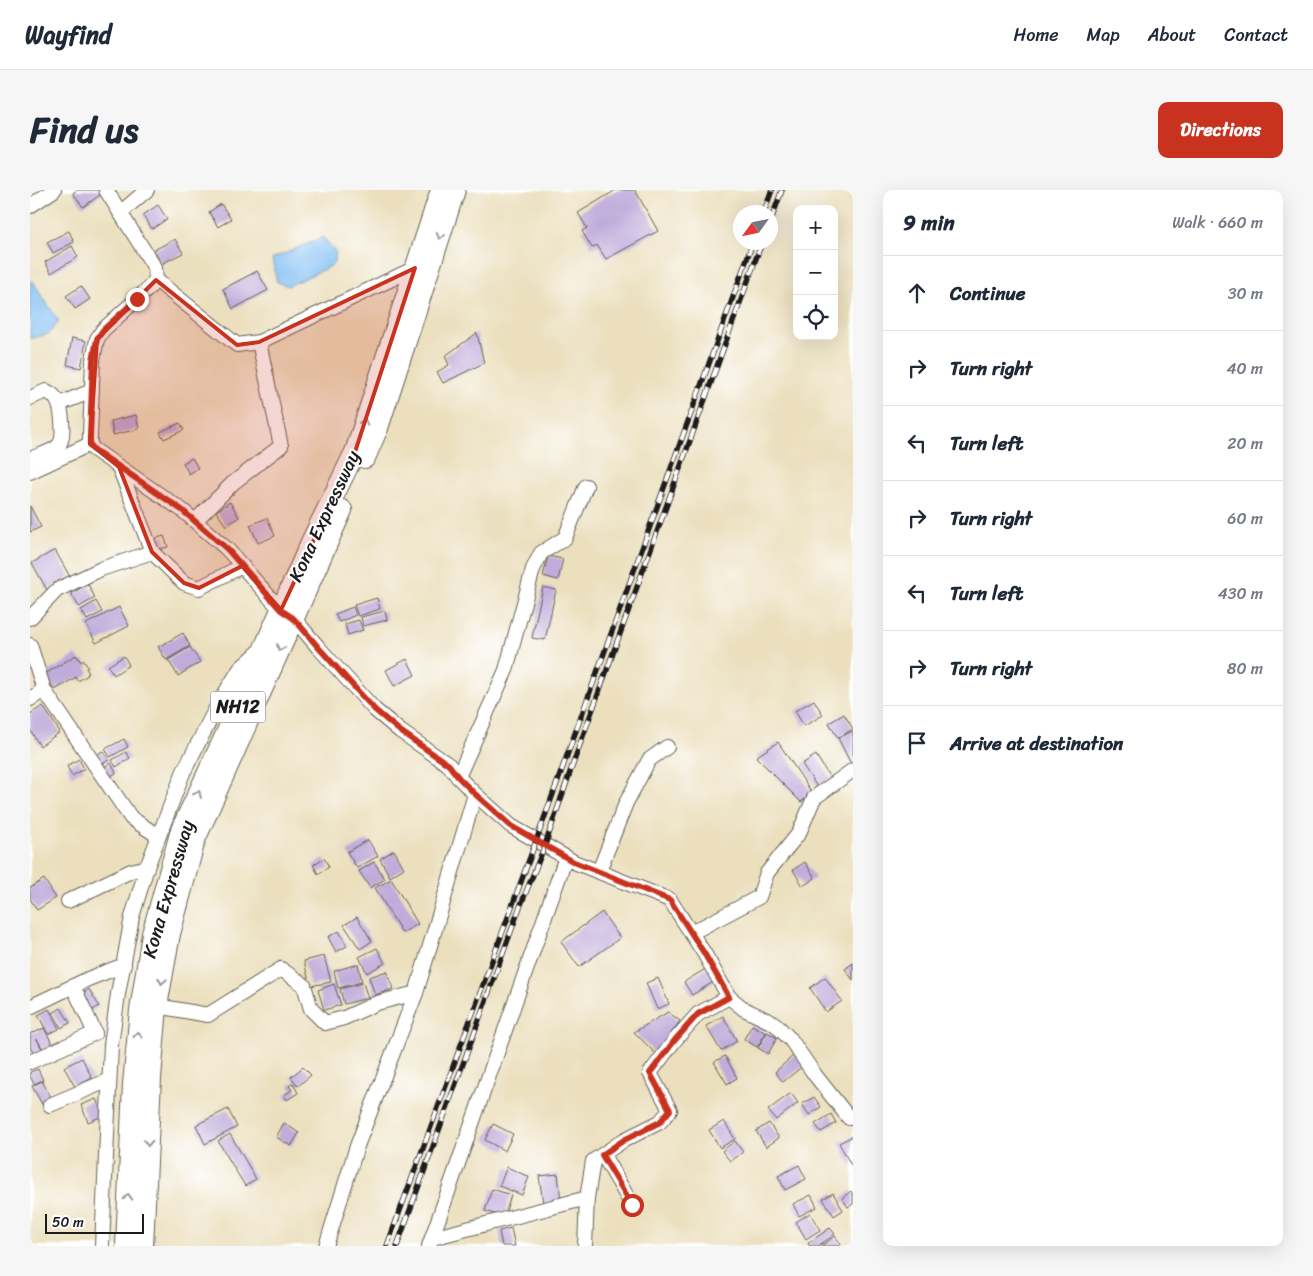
<!DOCTYPE html>
<html lang="en">
<head>
<meta charset="utf-8">
<style>
  :root { --surface:#fff; --page:#f6f6f7; --text:#1f2937; --muted:#747a83; --line:#e0e1e3; --accent:#c8321e }
  body { margin:0; font-family:Sriracha,sans-serif; background:var(--page); color:var(--text) }
  .controls { position:absolute; right:15px; top:15px; display:grid; overflow:hidden; border-radius:10px; box-shadow:0 5px 20px #0002 }
  .controls button { width:45px; height:45px; display:grid; place-items:center; padding:0; border:0; border-bottom:1px solid var(--line); background:var(--surface); color:var(--text); font:25px sans-serif }
  .compass { position:absolute; left:703px; top:15px; width:45px; height:45px; border-radius:50%; background:var(--surface); box-shadow:0 5px 20px #0002; rotate:237deg }
  .scale { position:absolute; left:15px; bottom:12px; width:99px; box-sizing:border-box; padding-left:5px; border:2px solid #1c1c1c; border-top:0; font-size:14px; line-height:18px; white-space:nowrap; color:#1c1c1c; -webkit-text-stroke:4px #fff; paint-order:stroke }
  .stop { position:absolute; width:15px; height:15px; margin:-11px; border:4px solid #c8321e; border-radius:50%; background:#fff }
  .stop.end { background:#c8321e; border-color:#fff; box-shadow:0 1px 5px #0008 }
  .list { margin:0; padding:0; list-style:none }
  h2 { display:flex; justify-content:space-between; align-items:center; height:65px; margin:0; padding:0 20px; font-size:21px }
  h2 small { font-size:16px; font-weight:400; color:var(--muted) }
  .list li { display:grid; grid-template-columns:32px 1fr auto; gap:15px; align-items:center; box-sizing:border-box; height:75px; padding:0 20px; border-top:1px solid var(--line) }
  .list b { display:block; font-size:19px; white-space:nowrap }
  .list em { font-size:16px; font-style:normal; color:var(--muted) }
  .icon { flex:none; width:28px; height:28px; fill:none; stroke:currentColor; stroke-width:2; stroke-linecap:round; stroke-linejoin:round }
  .map { position:relative; flex:none; width:823px; height:1056px; overflow:hidden; border-radius:10px }
  header { display:flex; align-items:center; gap:30px; box-sizing:border-box; height:70px; padding:0 25px; background:var(--surface); border-bottom:1px solid var(--line) }
  header strong { font-size:24px }
  nav { display:flex; gap:28px; margin-inline-start:auto; font-size:18px }
  .intro { display:flex; align-items:center; justify-content:space-between; box-sizing:border-box; height:120px; padding:0 30px }
  h1 { margin:0; font-size:35px }
  .button { padding:12px 22px; border-radius:10px; background:var(--accent); color:#fff; font-size:18px; font-weight:700 }
  main { display:flex; gap:30px; padding:0 30px }
  aside { flex:1; background:var(--surface); border-radius:10px; box-shadow:0 5px 20px #0002 }
  .map>svg:first-child { display:block }
  .water { fill:#7ebef3; stroke:#4d6d88 }
  .building { fill:#bfacda }
  .lines { fill:none; stroke-linecap:round; stroke-linejoin:round }
  .minor-casing { stroke:#646054; stroke-width:16 }
  .highway-casing { stroke:#646054; stroke-width:22 }
  .minor { stroke:#fff; stroke-width:14 }
  .highway { stroke:#fff; stroke-width:20 }
  .rail-casing { stroke:#1c1c1c; stroke-width:5.5 }
  .rail { stroke:#fff; stroke-width:4; stroke-dasharray:11; stroke-linecap:butt }
  .oneway { stroke:#999 }
  .route { stroke:#c8321e; stroke-width:6 }
  .marked { fill:#c8321e; fill-opacity:0.2; stroke:#c8321e; stroke-width:4; stroke-linejoin:round }
  .labels { text-anchor:middle; dominant-baseline:central; stroke-width:4.5; stroke-linejoin:round; paint-order:stroke }
  .shield { fill:#fff; stroke:#606060; stroke-width:1 }
  .shield-label { font-size:18px; font-weight:bold; fill:#1c1c1c }
  .street-label { font-size:19px; fill:#1c1c1c; stroke:#fff }
</style>
</head>
<body>
<header>
<strong>Wayfind</strong>
<nav><a>Home</a><a>Map</a><a>About</a><a>Contact</a></nav>
</header>
<div class="intro"><h1>Find us</h1><a class="button">Directions</a></div>
<main>
<div class="map">
<svg width="823" height="1056" viewBox="0 0 823 1056">
  <rect width="100%" height="100%" fill="#fff"/>
  <filter id="ink" filterUnits="userSpaceOnUse"><feTurbulence type="fractalNoise" baseFrequency=".02" numOctaves="2"/><feDisplacementMap in="SourceGraphic" scale="10" xChannelSelector="R" yChannelSelector="G"/><feConvolveMatrix kernelMatrix="1 2 1 2 8 2 1 2 1" color-interpolation-filters="sRGB"/></filter>
  <filter id="wash" filterUnits="userSpaceOnUse"><feTurbulence type="fractalNoise" baseFrequency=".0096" numOctaves="4" result="noise"/><feDisplacementMap in="SourceGraphic" scale="20" xChannelSelector="R" yChannelSelector="G"/><feGaussianBlur stdDeviation="1.12" result="paint"/><feColorMatrix in="noise" values="0 0 0 0 0 0 0 0 0 0 0 0 0 0 0 0 0 1.4 0 .05"/><feComposite in="paint" operator="in"/></filter>
  <g filter="url(#wash)">
    <rect width="100%" height="100%" fill="#ebdfbd"/>
    <g class="water">
      <polygon points="293,47 306,63 303,75 258,96 247,92 242,69"/>
      <polygon points="2,90 29,132 18,144 0,149 0,92"/>
    </g>
    <g id="blocks">
      <g class="building">
        <polygon points="47,0 71,0 73,3 53,17 43,3"/>
        <polygon points="586,0 605,0 628,41 576,69 567,55 562,58 552,41 557,38 548,23"/>
        <polygon points="191,14 201,29 188,37 179,22"/>
        <polygon points="128,15 137,29 122,39 113,25"/>
        <polygon points="39,41 44,52 23,63 17,52"/>
        <polygon points="145,49 153,63 131,74 124,60"/>
        <polygon points="42,56 48,67 21,83 15,72"/>
        <polygon points="227,81 238,100 203,119 193,99"/>
        <polygon points="51,96 60,109 45,119 36,106"/>
        <polygon points="447,143 454,173 413,193 407,182 419,175 415,166"/>
        <polygon points="42,148 56,151 51,178 37,175"/>
        <polygon points="106,225 109,239 83,245 81,231"/>
        <polygon points="150,233 154,240 134,249 130,242"/>
        <polygon points="162,268 168,278 159,284 153,273"/>
        <polygon points="200,312 209,327 196,336 186,321"/>
        <polygon points="0,316 11,337 0,342"/>
        <polygon points="237,328 245,346 228,353 220,335"/>
        <polygon points="134,346 138,357 126,360 123,349"/>
        <polygon points="25,360 40,387 17,400 2,373"/>
        <polygon points="518,366 533,369 528,390 513,386"/>
        <polygon points="58,394 65,408 49,417 41,403"/>
        <polygon points="513,397 526,400 515,450 502,448"/>
        <polygon points="347,408 350,419 328,426 324,415"/>
        <polygon points="66,411 72,422 57,430 51,420"/>
        <polygon points="89,417 99,436 66,453 56,434"/>
        <polygon points="323,417 326,425 309,432 305,424"/>
        <polygon points="355,421 357,430 333,436 331,427"/>
        <polygon points="329,430 333,440 318,445 315,434"/>
        <polygon points="153,443 160,456 136,470 128,457"/>
        <polygon points="160,457 170,472 148,486 138,470"/>
        <polygon points="46,465 47,467 48,467 51,472 53,470 58,477 56,478 59,483 57,484 58,485 48,491 46,487 25,500 15,484"/>
        <polygon points="94,466 99,475 84,485 78,476"/>
        <polygon points="377,469 385,485 364,496 356,480"/>
        <polygon points="784,510 793,525 774,536 765,521"/>
        <polygon points="13,516 30,542 10,556 0,540 0,524"/>
        <polygon points="814,524 823,539 808,548 799,533"/>
        <polygon points="823,541 823,573 821,574 808,548"/>
        <polygon points="94,549 98,557 80,567 75,559"/>
        <polygon points="748,552 782,603 771,612 726,567"/>
        <polygon points="73,561 79,570 68,576 62,567"/>
        <polygon points="96,562 100,568 86,577 82,570"/>
        <polygon points="786,565 800,588 787,597 772,574"/>
        <polygon points="49,569 54,579 42,586 37,576"/>
        <polygon points="81,573 86,583 76,589 70,579"/>
        <polygon points="338,650 348,666 327,678 317,662"/>
        <polygon points="364,660 374,678 360,687 350,669"/>
        <polygon points="294,668 299,677 288,684 283,675"/>
        <polygon points="344,672 355,689 340,698 329,681"/>
        <polygon points="775,672 785,688 773,696 763,680"/>
        <polygon points="14,689 26,708 7,720 0,709 0,698"/>
        <polygon points="361,689 388,734 372,743 345,698"/>
        <polygon points="572,722 590,748 549,777 531,752"/>
        <polygon points="327,727 342,751 330,759 314,735"/>
        <polygon points="309,741 317,756 306,762 298,747"/>
        <polygon points="347,758 355,773 337,783 329,767"/>
        <polygon points="294,766 301,792 280,796 274,771"/>
        <polygon points="823,773 823,790 815,779"/>
        <polygon points="328,774 332,792 308,798 304,781"/>
        <polygon points="677,778 685,791 662,805 654,792"/>
        <polygon points="357,781 363,799 345,805 339,787"/>
        <polygon points="795,787 812,811 796,822 780,798"/>
        <polygon points="628,788 639,814 627,819 616,793"/>
        <polygon points="333,793 338,808 314,814 310,799"/>
        <polygon points="304,794 311,815 294,820 288,800"/>
        <polygon points="59,799 69,816 60,822 50,805"/>
        <polygon points="31,818 40,833 31,838 23,823"/>
        <polygon points="19,819 29,839 18,844 8,825"/>
        <polygon points="638,822 650,831 626,864 604,842"/>
        <polygon points="693,826 707,851 691,861 676,836"/>
        <polygon points="722,835 736,843 727,857 714,849"/>
        <polygon points="14,838 24,857 15,863 7,849 13,861 4,865 0,857 0,844 3,842 4,843"/>
        <polygon points="737,842 747,848 738,864 728,858"/>
        <polygon points="765,864 774,875 753,892 745,882"/>
        <polygon points="695,866 707,888 697,894 684,872"/>
        <polygon points="52,868 62,888 45,897 34,877"/>
        <polygon points="273,877 281,885 268,896 261,887"/>
        <polygon points="8,879 13,890 4,894 0,886 0,882"/>
        <polygon points="12,891 23,911 13,916 2,896"/>
        <polygon points="263,893 268,903 257,910 254,905 262,900 259,896"/>
        <polygon points="761,903 768,913 746,930 738,920"/>
        <polygon points="784,907 791,917 779,925 772,914"/>
        <polygon points="66,909 73,926 58,932 51,915"/>
        <polygon points="198,919 207,937 175,954 166,935"/>
        <polygon points="801,924 806,933 791,942 785,934"/>
        <polygon points="694,931 705,949 690,958 679,940"/>
        <polygon points="254,933 269,943 261,956 246,947"/>
        <polygon points="739,933 749,948 736,957 726,941"/>
        <polygon points="463,934 483,944 475,961 455,950"/>
        <polygon points="200,944 226,989 215,996 188,951"/>
        <polygon points="823,946 823,974 821,975 809,953"/>
        <polygon points="705,951 713,962 700,971 692,961"/>
        <polygon points="769,975 776,989 755,1000 748,986"/>
        <polygon points="477,977 499,987 492,1005 469,996"/>
        <polygon points="528,984 531,1011 513,1013 509,986"/>
        <polygon points="462,999 481,1005 474,1027 455,1021"/>
        <polygon points="821,1001 823,1005 823,1014 818,1017 812,1008"/>
        <polygon points="803,1003 813,1020 804,1026 793,1009"/>
        <polygon points="781,1005 787,1017 769,1026 763,1014"/>
        <polygon points="780,1023 790,1040 776,1049 766,1032"/>
        <polygon points="481,1038 485,1056 472,1056 469,1041"/>
        <polygon points="800,1038 805,1044 788,1056 780,1056 778,1053"/>
        <polygon points="805,1046 811,1054 809,1056 791,1056"/>
      </g>
    </g>
  </g>
  <g filter="url(#ink)">
    <use href="#blocks" fill-opacity="0" stroke="#646054" stroke-width="1"/>
    <g class="lines">
      <defs>
        <g id="minor">
          <polyline points="76,0 125,78 126,90 118,99 73,140 67,149 63,170 60,246 60,254 63,259 152,320 197,359 251,420 263,428 272,438 288,457 345,520 370,541 419,575 428,587 445,604 481,636 544,672 640,710 674,763 699,807 714,819 745,834 761,850 785,885 819,928 823,926"/>
          <polyline points="0,16 24,0"/>
          <polyline points="90,23 117,0"/>
          <polyline points="126,90 207,155 229,152 385,78"/>
          <path d="M0,208L16,201C22,204 25,206 28,212C32,220 35,248 29,255C23,262 9,265 0,269"/>
          <polyline points="29,214 62,201"/>
          <polyline points="89,277 122,362 154,393 169,398 212,376"/>
          <polyline points="0,282 60,254"/>
          <polyline points="165,331 203,293 251,256 229,152"/>
          <polyline points="0,428 27,400 71,379 122,362"/>
          <polyline points="0,455 14,500 101,628 128,646"/>
          <polyline points="0,509 14,500"/>
          <polyline points="428,587 476,480 503,379 511,363 535,348 556,296"/>
          <polyline points="569,681 596,613 619,570 637,557"/>
          <polyline points="38,711 101,681 117,677"/>
          <polyline points="661,743 729,707 737,683 769,643 784,608 823,580"/>
          <polyline points="127,816 178,825 251,779 274,795 281,819 295,833 314,828 347,813 386,803"/>
          <polyline points="0,817 58,789 94,775"/>
          <polyline points="0,872 65,843 43,796"/>
          <polyline points="20,915 79,890"/>
          <polyline points="573,965 602,1015"/>
          <polyline points="402,1048 557,1008"/>
          <polyline points="72,1056 81,855 88,804 102,727 117,677 153,583 186,518 210,479 230,461"/>
          <polyline points="296,1056 327,956 386,803 445,604"/>
          <polyline points="399,1056 536,667"/>
          <polyline points="555,1056 557,1008 563,971 594,950 630,932 640,920 620,883 645,850 668,824 699,807"/>
        </g>
        <g id="highway">
          <polyline points="335,268 348,238 425,0"/>
          <polyline points="96,1056 103,894 110,820 122,744 151,640 195,546 281,352 325,262 411,0"/>
          <polyline points="113,1056 121,888 127,816 140,744 165,650 312,320"/>
        </g>
      </defs>
      <use href="#minor" class="minor-casing"/>
      <use href="#highway" class="highway-casing"/>
      <use href="#minor" class="minor"/>
      <use href="#highway" class="highway"/>
      <defs>
        <g id="rail">
          <polyline points="734,22 742,0"/>
          <polyline points="741,30 752,0"/>
          <polyline points="357,1056 506,651 723,52"/>
          <polyline points="367,1056 488,722 515,655 545,568 732,52"/>
        </g>
      </defs>
      <use href="#rail" class="rail-casing"/>
      <use href="#rail" class="rail"/>
    </g>
    <defs><path id="oneway-chevron" d="M-2-3.5L2.5 0L-2 3.5" fill="none" stroke-width="1.6" stroke-linecap="round" stroke-linejoin="round" transform="scale(1.25)"/></defs>
    <g class="oneway">
      <use href="#oneway-chevron" transform="translate(410 46) rotate(108)"/>
      <use href="#oneway-chevron" transform="translate(334 232) rotate(-71)"/>
      <use href="#oneway-chevron" transform="translate(250 458) rotate(114)"/>
      <use href="#oneway-chevron" transform="translate(168 604) rotate(-65)"/>
      <use href="#oneway-chevron" transform="translate(132 791) rotate(100)"/>
      <use href="#oneway-chevron" transform="translate(108 845) rotate(-84)"/>
      <use href="#oneway-chevron" transform="translate(118 953) rotate(93)"/>
      <use href="#oneway-chevron" transform="translate(98 1007) rotate(-88)"/>
    </g>
  </g>
  <g class="lines" filter="url(#ink)">
    <polyline class="route" points="107,109 73,140 67,149 63,170 60,246 60,254 63,259 152,320 197,359 251,420 263,428 272,438 288,457 345,520 370,541 419,575 428,587 445,604 481,636 544,672 640,710 674,763 699,807 668,824 645,850 620,883 640,920 630,932 594,950 572,965 602,1015"/>
  </g>
  <path class="marked" d="M385,78L325,262L251,420L212,376L169,398L154,393L122,362L89,277L60,254L67,149L126,90L207,155L229,152Z"/>
  <g class="labels">
    <rect class="shield" x="180.5" y="501.5" width="55" height="31" rx="4"/>
    <g class="shield-label">
      <text x="208" y="517">NH12</text>
    </g>
    <g class="street-label">
      <text transform="translate(294 326) rotate(-65)">Kona Expressway</text>
      <text transform="translate(138 699) rotate(-74)">Kona Expressway</text>
    </g>
  </g>
</svg>
<div class="controls">
<button>+</button>
<button>−</button>
<button><svg class="icon" aria-label="locate" viewBox="0 0 24 24"><circle cx="12" cy="12" r="6"/><path d="M12 2v4M12 18v4M2 12h4M18 12h4"/></svg></button>
</div>
<svg class="compass" viewBox="-18 -18 36 36"><path d="M0-13l5 13h-10z" fill="#e53935"/><path d="M0 13l5-13h-10z" fill="#747a83"/></svg>
<div class="scale">50 m</div>
<div class="stop" style="left:602px;top:1015px"></div>
<div class="stop end" style="left:107px;top:109px"></div>
</div>
<aside>
<h2>9 min<small>Walk · 660 m</small></h2>
<ul class="list">
<li><svg class="icon" aria-label="ahead" viewBox="0 0 24 24"><path d="M12 20V5M6 11l6-6 6 6"/></svg><div><b>Continue</b></div><em>30 m</em></li>
<li><svg class="icon" aria-label="right" viewBox="0 0 24 24"><path d="M7 20v-9h11M14 6l5 5-5 5"/></svg><div><b>Turn right</b></div><em>40 m</em></li>
<li><svg class="icon" aria-label="left" viewBox="0 0 24 24"><path d="M17 20v-9H6M10 6l-5 5 5 5"/></svg><div><b>Turn left</b></div><em>20 m</em></li>
<li><svg class="icon" aria-label="right" viewBox="0 0 24 24"><path d="M7 20v-9h11M14 6l5 5-5 5"/></svg><div><b>Turn right</b></div><em>60 m</em></li>
<li><svg class="icon" aria-label="left" viewBox="0 0 24 24"><path d="M17 20v-9H6M10 6l-5 5 5 5"/></svg><div><b>Turn left</b></div><em>430 m</em></li>
<li><svg class="icon" aria-label="right" viewBox="0 0 24 24"><path d="M7 20v-9h11M14 6l5 5-5 5"/></svg><div><b>Turn right</b></div><em>80 m</em></li>
<li><svg class="icon" aria-label="arrive" viewBox="0 0 24 24"><path d="M6 21V4h12l-3 4 3 4H6"/></svg><div><b>Arrive at destination</b></div></li>
</ul>
</aside>
</main>
</body>
</html>
